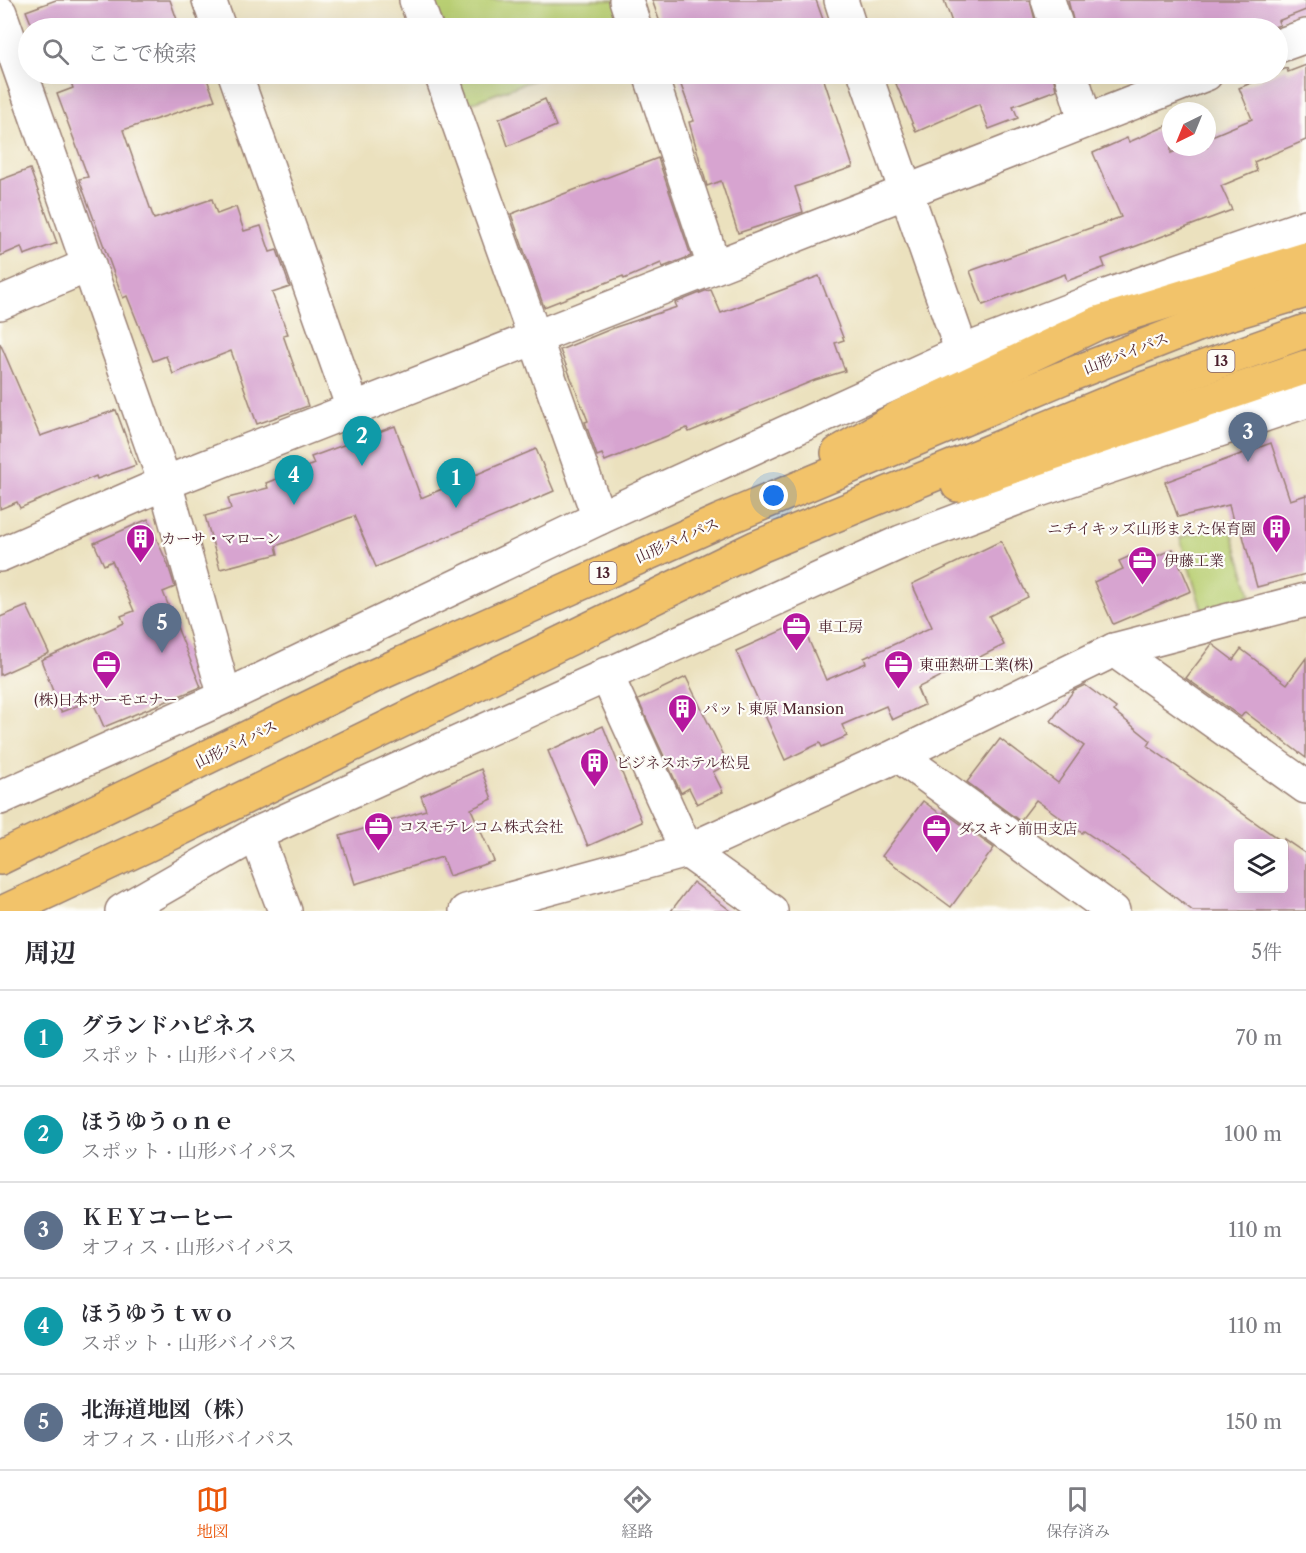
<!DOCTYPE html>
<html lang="ja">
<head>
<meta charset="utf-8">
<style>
  :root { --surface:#fff; --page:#f7f7f7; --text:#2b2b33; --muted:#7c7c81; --line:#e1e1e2; --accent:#ea580c }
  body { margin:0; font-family:"Libre Caslon Text","Noto Serif JP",serif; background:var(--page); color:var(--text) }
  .controls { position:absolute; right:18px; bottom:18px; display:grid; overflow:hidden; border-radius:6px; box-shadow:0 6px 24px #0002 }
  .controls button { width:54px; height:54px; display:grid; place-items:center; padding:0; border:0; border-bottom:2px solid var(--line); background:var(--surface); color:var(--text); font:30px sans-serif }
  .compass { position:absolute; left:1162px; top:102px; width:54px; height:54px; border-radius:50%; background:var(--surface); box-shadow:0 6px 24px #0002; rotate:223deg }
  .you { position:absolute; left:774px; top:496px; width:21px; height:21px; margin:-15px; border:4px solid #fff; border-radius:50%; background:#1a73e8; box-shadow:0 0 0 9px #1a73e833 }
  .badge { display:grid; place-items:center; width:39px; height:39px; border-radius:50%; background:var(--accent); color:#fff; font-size:20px; font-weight:700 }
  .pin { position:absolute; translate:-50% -50px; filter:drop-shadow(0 2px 3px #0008) }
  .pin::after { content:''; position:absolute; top:32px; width:21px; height:18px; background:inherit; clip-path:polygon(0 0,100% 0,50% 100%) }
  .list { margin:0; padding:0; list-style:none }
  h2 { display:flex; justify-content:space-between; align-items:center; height:78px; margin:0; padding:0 24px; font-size:26px }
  h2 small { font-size:20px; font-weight:400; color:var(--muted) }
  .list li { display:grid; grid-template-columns:39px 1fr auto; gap:18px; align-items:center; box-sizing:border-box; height:96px; padding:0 24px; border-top:2px solid var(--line) }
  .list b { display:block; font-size:22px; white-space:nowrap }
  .list p { margin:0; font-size:20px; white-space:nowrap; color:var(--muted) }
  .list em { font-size:20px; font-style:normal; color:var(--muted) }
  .icon { flex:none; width:33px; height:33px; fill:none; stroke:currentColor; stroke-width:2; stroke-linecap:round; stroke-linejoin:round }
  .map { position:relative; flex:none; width:1306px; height:911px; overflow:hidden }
  .search { position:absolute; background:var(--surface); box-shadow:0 6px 24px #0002; left:18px; right:18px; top:18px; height:66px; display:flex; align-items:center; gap:15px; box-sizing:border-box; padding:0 21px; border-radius:33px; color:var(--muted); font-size:22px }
  .sheet { height:558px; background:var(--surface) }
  nav { display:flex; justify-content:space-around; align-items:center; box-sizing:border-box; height:84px; border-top:2px solid var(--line); background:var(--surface); font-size:16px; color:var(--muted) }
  nav a { display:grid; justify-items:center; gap:3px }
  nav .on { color:var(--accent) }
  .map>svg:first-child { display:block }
  .green { fill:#b9cf73; stroke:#82774f; stroke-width:1.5 }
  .building { fill:#d7a4d0; fill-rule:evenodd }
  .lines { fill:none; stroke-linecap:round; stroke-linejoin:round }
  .minor-casing { stroke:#9a8074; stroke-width:36 }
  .highway-casing { stroke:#9a8074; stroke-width:36 }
  .minor { stroke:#fff; stroke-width:33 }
  .highway { stroke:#f2c36a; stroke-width:33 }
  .labels { text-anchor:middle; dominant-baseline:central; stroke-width:4.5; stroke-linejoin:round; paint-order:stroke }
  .shield { fill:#fdfcf7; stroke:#806168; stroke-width:1.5 }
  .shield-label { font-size:14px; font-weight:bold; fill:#4a1f2b }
  .street-label { font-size:15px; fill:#4a1f2b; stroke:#fdfcf7 }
  .poi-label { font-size:15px; fill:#4a1f2b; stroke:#fdfcf7; text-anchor:start }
</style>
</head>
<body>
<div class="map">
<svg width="1306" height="911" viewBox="0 0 1306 911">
  <rect width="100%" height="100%" fill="#fdfcf7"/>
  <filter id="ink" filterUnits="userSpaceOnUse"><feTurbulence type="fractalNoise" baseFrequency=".0167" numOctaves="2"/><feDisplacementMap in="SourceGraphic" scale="12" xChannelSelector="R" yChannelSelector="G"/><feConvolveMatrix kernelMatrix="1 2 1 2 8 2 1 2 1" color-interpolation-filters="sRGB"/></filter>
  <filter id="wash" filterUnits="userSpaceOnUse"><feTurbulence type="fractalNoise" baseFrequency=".008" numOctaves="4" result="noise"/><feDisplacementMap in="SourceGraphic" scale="24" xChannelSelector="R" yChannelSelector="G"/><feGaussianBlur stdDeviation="1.35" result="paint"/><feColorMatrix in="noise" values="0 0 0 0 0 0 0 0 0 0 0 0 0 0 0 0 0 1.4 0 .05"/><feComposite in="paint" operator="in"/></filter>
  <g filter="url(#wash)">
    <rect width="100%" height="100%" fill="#ebe1be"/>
    <g class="green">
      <polygon points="416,0 623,0 632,28 426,28"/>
      <polygon points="441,74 550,74 454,109"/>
      <polygon points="1229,523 1251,595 1202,610 1180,538"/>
    </g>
    <g id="blocks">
      <g class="building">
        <polygon points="56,0 170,0 180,28 33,28 26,11"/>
        <polygon points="652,0 816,0 826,28 662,28"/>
        <polygon points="944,0 1030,0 1037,28 954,28"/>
        <polygon points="1068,0 1306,0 1306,10 1278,21 1280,25 1271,28 1075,28"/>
        <polygon points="1306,65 1306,140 1254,162 1257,171 1221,186 1232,210 1102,259 1105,267 1067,281 1065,274 983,305 970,271 1121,217 1093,153 1127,138 1129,142 1171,124 1171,153 1185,147 1207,147 1207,138 1252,119 1239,88 1287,68 1288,72"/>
        <polygon points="68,74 205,74 215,100 123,130 154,219 212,199 217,214 236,207 244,231 261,226 270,252 277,250 290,287 272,293 288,334 283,335 308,406 257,424 231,351 173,374 166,356 153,361 127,296 123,298 79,179 88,177 57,94 73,88"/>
        <polygon points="677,74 822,74 853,167 795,187 803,212 738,233 721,181 707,186 689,122 694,121"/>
        <polygon points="892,74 1053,74 1056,90 1013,106 1018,118 989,129 979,104 916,132"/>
        <polygon points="545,99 556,126 508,146 499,119"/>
        <polygon points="658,158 691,256 663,267 661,263 624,279 623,276 544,307 511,214"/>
        <polygon points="30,169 57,243 24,255 21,247 0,256 0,180"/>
        <polygon points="819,276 844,340 835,343 845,371 815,380 689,432 687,428 605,461 602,454 597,456 585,422 588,421 560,350 616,327 677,307 675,303 705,291 711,290 721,313"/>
        <polygon points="0,343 40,436 116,410 136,465 97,479 96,476 20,508 17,502 0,509"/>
        <polygon points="395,426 421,498 536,449 554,491 376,567 354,516 276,546 278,554 220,569 205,516 231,509 228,498 268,488 266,483 314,464 311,457"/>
        <polygon points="1271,443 1290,500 1306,495 1306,574 1257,587 1242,532 1236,533 1229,505 1178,517 1165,482"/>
        <polygon points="148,519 168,565 175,587 163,592 201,687 104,727 92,700 61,712 41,660 124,623 121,616 134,611 112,561 104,565 94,543"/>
        <polygon points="1001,541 1028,597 989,616 1004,645 917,688 924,705 892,720 886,706 842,725 847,736 822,747 820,743 785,760 736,651 801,622 826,680 866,663 864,658 932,627 912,584"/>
        <polygon points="1173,549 1191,591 1113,624 1094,582 1123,569 1119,561 1139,552 1143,562"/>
        <polygon points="27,606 49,653 0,675 0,617"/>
        <polygon points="1212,644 1233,660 1241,649 1287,684 1306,658 1306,758 1245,712 1241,717 1186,678"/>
        <polygon points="686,677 728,764 713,772 723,792 697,804 689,788 681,793 638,700"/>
        <path d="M1085,685L1116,708L1114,711L1151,741L1148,746L1284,843V839L1306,854V911H1193L1124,858L1084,831L1082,833L1036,800L1020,821L967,782L1000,739L1058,783L1084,746L1051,721L1074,690ZM1239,843H1284V888H1239Z"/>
        <polygon points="603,726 642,822 588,846 548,751"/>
        <polygon points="481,769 492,799 471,809 494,861 449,876 442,857 355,884 340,836 426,810 421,796"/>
        <polygon points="923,801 942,815 944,812 994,848 951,907 882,856"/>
        <polygon points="693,882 731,911 671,911"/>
      </g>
    </g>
  </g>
  <g filter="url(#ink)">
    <use href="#blocks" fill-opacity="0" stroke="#9a8074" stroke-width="1.5"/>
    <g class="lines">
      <defs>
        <g id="minor">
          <polyline points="209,0 219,28"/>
          <polyline points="416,0 426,28"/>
          <polyline points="626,0 635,28"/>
          <polyline points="841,0 850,28"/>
          <polyline points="1048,0 1057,28"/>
          <polyline points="0,13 165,483 225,697"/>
          <polyline points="1278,46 1306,36"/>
          <polyline points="235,74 354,411"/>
          <polyline points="441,74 599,518"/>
          <polyline points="650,74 714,266"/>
          <polyline points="865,74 962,352"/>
          <polyline points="1071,74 1085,119"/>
          <polyline points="0,303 89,265"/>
          <polyline points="0,555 165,483 1206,74"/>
          <polyline points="1114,650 1306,787"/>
          <polyline points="606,674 687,851 771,911"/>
          <polyline points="898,755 1113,911"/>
          <polyline points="0,798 225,697 599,518 962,352 1106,296 1306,226"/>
          <polyline points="256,834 285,911"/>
          <polyline points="122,911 256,834 901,542 1036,491 1306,401"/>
          <polyline points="466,911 687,851 898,755 1114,650 1306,600"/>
        </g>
        <g id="highway">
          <polyline points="838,453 900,417 1098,323 1306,259"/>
          <polyline points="958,485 1306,367"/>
          <polyline points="0,858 374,676 720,521 1062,378 1218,317 1306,291"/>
          <polyline points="6,911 145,846 755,548 1137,391 1306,331"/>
        </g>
      </defs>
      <use href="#minor" class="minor-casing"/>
      <use href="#highway" class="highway-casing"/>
      <use href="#minor" class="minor"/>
      <use href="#highway" class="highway"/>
    </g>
  </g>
  <defs>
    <symbol id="building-pin" viewBox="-11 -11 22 30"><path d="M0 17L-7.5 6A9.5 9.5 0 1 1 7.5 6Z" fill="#b5179e" stroke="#fdfcf7"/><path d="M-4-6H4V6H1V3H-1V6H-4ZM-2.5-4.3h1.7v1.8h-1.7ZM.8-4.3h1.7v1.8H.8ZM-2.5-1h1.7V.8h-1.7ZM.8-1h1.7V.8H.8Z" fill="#fff"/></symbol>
    <symbol id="office-pin" viewBox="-11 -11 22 30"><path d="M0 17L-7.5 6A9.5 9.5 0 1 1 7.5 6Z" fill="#b5179e" stroke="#fdfcf7"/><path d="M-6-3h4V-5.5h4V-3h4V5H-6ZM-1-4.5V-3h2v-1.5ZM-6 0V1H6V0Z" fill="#fff"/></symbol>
  </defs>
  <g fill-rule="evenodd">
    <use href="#building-pin" x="1260" y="512" width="33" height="45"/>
    <use href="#building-pin" x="124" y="522" width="33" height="45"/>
    <use href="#office-pin" x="1126" y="544" width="33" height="45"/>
    <use href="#office-pin" x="780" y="610" width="33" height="45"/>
    <use href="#office-pin" x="90" y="648" width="33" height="45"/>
    <use href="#office-pin" x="882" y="648" width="33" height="45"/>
    <use href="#building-pin" x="666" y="692" width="33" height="45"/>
    <use href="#building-pin" x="578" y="746" width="33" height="45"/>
    <use href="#office-pin" x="362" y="810" width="33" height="45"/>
    <use href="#office-pin" x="920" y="812" width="33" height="45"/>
  </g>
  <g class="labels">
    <g class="shield">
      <rect x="1207.5" y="350" width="27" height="22" rx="4.5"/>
      <rect x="589.5" y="562" width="27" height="22" rx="4.5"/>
    </g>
    <g class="shield-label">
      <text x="1221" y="361">13</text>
      <text x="603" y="573">13</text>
    </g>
    <g class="street-label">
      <text transform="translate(1126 353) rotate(-21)">山形バイパス</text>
      <text transform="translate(677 540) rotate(-24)">山形バイパス</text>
      <text transform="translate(236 744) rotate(-26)">山形バイパス</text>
    </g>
    <g class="poi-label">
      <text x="1256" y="528" text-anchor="end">ニチイキッズ山形まえた保育園</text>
      <text x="161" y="538">カーサ・マローン</text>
      <text x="1164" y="560">伊藤工業</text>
      <text x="818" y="626">車工房</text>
      <text x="919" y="664">東亜熱研工業(株)</text>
      <text x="106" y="699" text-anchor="middle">(株)日本サーモエナー</text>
      <text x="703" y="708">パット東原 Mansion</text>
      <text x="616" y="762">ビジネスホテル松見</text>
      <text x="399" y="826">コスモテレコム株式会社</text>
      <text x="958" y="828">ダスキン前田支店</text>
    </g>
  </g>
</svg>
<div class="controls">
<button><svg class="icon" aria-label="layers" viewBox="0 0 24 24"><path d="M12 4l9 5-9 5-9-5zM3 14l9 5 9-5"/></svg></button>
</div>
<svg class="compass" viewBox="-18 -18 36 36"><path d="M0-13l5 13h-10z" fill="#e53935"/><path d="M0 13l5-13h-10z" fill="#7c7c81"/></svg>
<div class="you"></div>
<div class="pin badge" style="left:456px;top:508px;background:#0f9aa8">1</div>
<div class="pin badge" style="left:362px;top:466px;background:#0f9aa8">2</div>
<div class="pin badge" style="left:1248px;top:462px;background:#5c6f8a">3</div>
<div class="pin badge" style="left:294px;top:505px;background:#0f9aa8">4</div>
<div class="pin badge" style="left:162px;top:653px;background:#5c6f8a">5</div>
<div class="search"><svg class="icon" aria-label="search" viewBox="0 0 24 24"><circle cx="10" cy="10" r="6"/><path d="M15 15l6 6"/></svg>ここで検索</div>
</div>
<section class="sheet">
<h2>周辺<small>5件</small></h2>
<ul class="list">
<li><span class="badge" style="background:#0f9aa8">1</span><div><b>グランドハピネス</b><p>スポット · 山形バイパス</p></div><em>70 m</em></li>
<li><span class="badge" style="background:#0f9aa8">2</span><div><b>ほうゆうｏｎｅ</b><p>スポット · 山形バイパス</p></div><em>100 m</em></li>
<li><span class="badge" style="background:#5c6f8a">3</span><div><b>ＫＥＹコーヒー</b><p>オフィス · 山形バイパス</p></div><em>110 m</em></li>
<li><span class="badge" style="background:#0f9aa8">4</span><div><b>ほうゆうｔｗｏ</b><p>スポット · 山形バイパス</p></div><em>110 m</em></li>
<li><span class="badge" style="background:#5c6f8a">5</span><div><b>北海道地図（株）</b><p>オフィス · 山形バイパス</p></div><em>150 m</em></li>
</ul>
</section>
<nav>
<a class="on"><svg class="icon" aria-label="map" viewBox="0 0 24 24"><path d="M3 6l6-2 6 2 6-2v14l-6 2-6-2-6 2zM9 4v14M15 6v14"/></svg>地図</a>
<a><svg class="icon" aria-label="directions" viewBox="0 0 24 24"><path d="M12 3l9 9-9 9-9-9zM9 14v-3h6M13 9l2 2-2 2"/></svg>経路</a>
<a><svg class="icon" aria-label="saved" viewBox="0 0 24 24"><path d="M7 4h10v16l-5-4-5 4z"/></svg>保存済み</a>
</nav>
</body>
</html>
